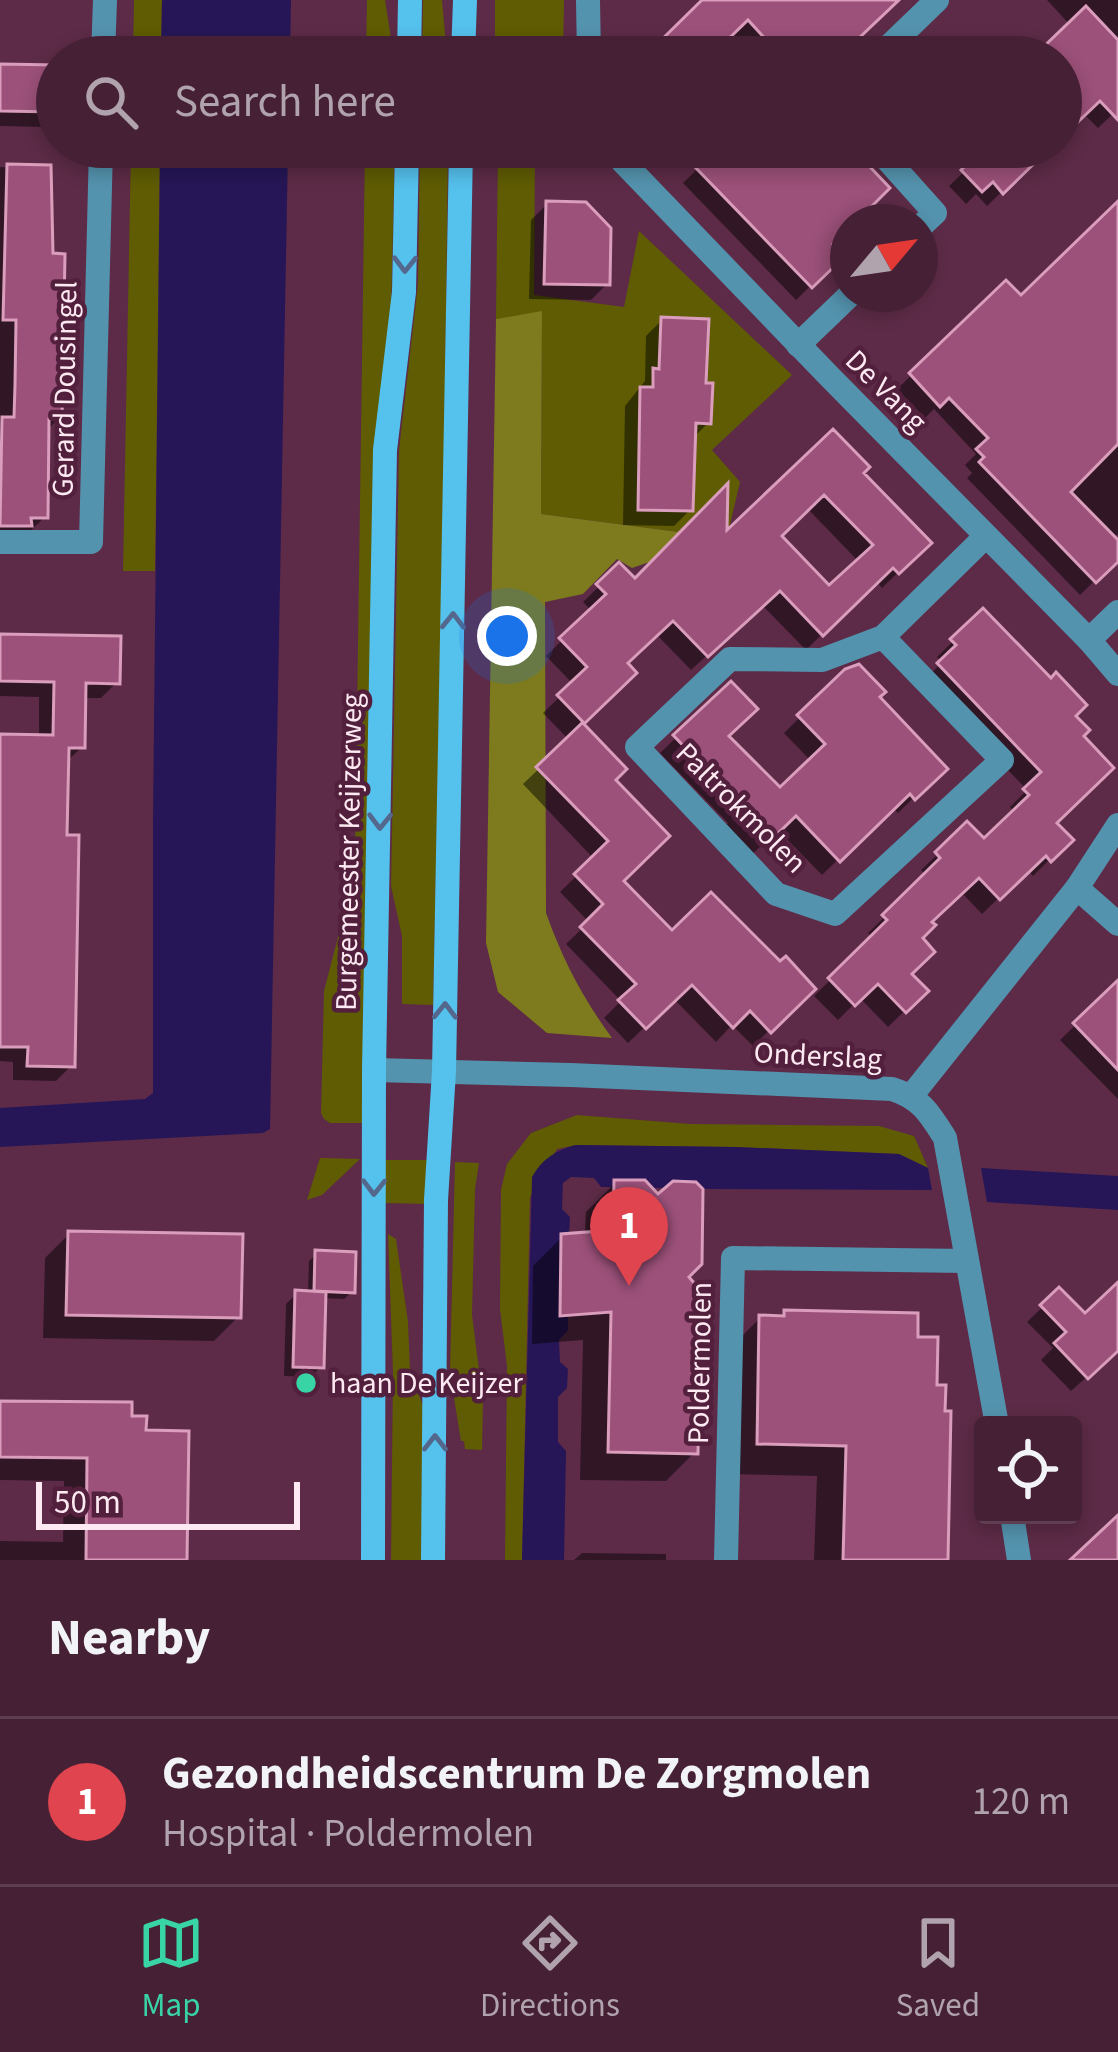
<!DOCTYPE html>
<html lang="en">
<head>
<meta charset="utf-8">
<style>
  :root { --surface:#462035; --page:#502d41; --text:#f1f3f6; --muted:#b0a3ad; --line:#5e3e50; --accent:#39d4a5 }
  body { margin:0; font-family:"Source Sans 3",sans-serif; background:var(--page); color:var(--text) }
  .controls { position:absolute; right:36px; bottom:36px; display:grid; overflow:hidden; border-radius:12px; box-shadow:0 6px 18px #0003 }
  .controls button { width:108px; height:108px; display:grid; place-items:center; padding:0; border:0; border-bottom:3px solid var(--line); background:var(--surface); color:var(--text); font:60px sans-serif }
  .compass { position:absolute; left:830px; top:204px; width:108px; height:108px; border-radius:50%; background:var(--surface); box-shadow:0 6px 18px #0003; rotate:61deg }
  .scale { position:absolute; left:36px; bottom:30px; width:264px; box-sizing:border-box; padding-left:12px; border:6px solid #fde9f2; border-top:0; font-size:33px; line-height:42px; white-space:nowrap; color:#fde9f2; -webkit-text-stroke:9px #52203c; paint-order:stroke }
  .you { position:absolute; left:507px; top:636px; width:42px; height:42px; margin:-30px; border:9px solid #fff; border-radius:50%; background:#1a73e8; box-shadow:0 0 0 18px #1a73e833 }
  .badge { display:grid; place-items:center; width:78px; height:78px; border-radius:50%; background:var(--accent); color:#fff; font-size:39px; font-weight:700 }
  .pin { position:absolute; translate:-50% -99px; filter:drop-shadow(0 3px 6px #0008) }
  .pin::after { content:''; position:absolute; top:63px; width:42px; height:36px; background:inherit; clip-path:polygon(0 0,100% 0,50% 100%) }
  .list { margin:0; padding:0; list-style:none }
  h2 { display:flex; justify-content:space-between; align-items:center; height:156px; margin:0; padding:0 48px; font-size:51px }
  h2 small { font-size:39px; font-weight:400; color:var(--muted) }
  .list li { display:grid; grid-template-columns:78px 1fr auto; gap:36px; align-items:center; box-sizing:border-box; height:168px; padding:0 48px; border-top:3px solid var(--line) }
  .list b { display:block; font-size:45px; white-space:nowrap }
  .list p { margin:0; font-size:39px; white-space:nowrap; color:var(--muted) }
  .list em { font-size:39px; font-style:normal; color:var(--muted) }
  .icon { flex:none; width:66px; height:66px; fill:none; stroke:currentColor; stroke-width:2; stroke-linecap:round; stroke-linejoin:round }
  .map { position:relative; flex:none; width:1118px; height:1560px; overflow:hidden }
  .search { position:absolute; background:var(--surface); box-shadow:0 6px 18px #0003; left:36px; right:36px; top:36px; height:132px; display:flex; align-items:center; gap:30px; box-sizing:border-box; padding:0 42px; border-radius:66px; color:var(--muted); font-size:45px }
  .sheet { height:324px; background:var(--surface) }
  nav { display:flex; justify-content:space-around; align-items:center; box-sizing:border-box; height:168px; border-top:3px solid var(--line); background:var(--surface); font-size:33px; color:var(--muted) }
  nav a { display:grid; justify-items:center; gap:6px }
  nav .on { color:var(--accent) }
  .map>svg:first-child { display:block }
  .green { fill:#5f5c03 }
  .forest { fill:#7d7b1d }
  .water { fill:#261657 }
  .shadow { fill:#0007; fill-rule:evenodd }
  .building { fill:#9c517a; stroke:#da9dbc; stroke-width:3; fill-rule:evenodd }
  .lines { fill:none; stroke-linecap:round; stroke-linejoin:round }
  .minor { stroke:#5493ae; stroke-width:24 }
  .secondary { stroke:#55c1ed; stroke-width:24 }
  .oneway { stroke:#53688c }
  .poi-dot { fill:#39d4a5; stroke:#52203c; stroke-width:4.5 }
  .labels { text-anchor:middle; dominant-baseline:central; stroke-width:9; stroke-linejoin:round; paint-order:stroke }
  .street-label { font-size:30px; fill:#fde9f2; stroke:#52203c }
  .poi-label { font-size:30px; fill:#fde9f2; stroke:#52203c; text-anchor:start }
</style>
</head>
<body>
<div class="map">
<svg width="1118" height="1560" viewBox="0 0 1118 1560">
  <rect width="100%" height="100%" fill="#5d2b47"/>
  <g class="green">
    <polygon points="134,0 162,0 161,57 133,57"/>
    <polygon points="367,0 385,0 394,57 366,57"/>
    <polygon points="423,0 442,0 447,57 422,57"/>
    <polygon points="495,0 564,0 563,57 495,57"/>
    <polygon points="131,147 160,147 155,571 123,571"/>
    <polygon points="365,147 395,147 391,309 374,451 362,1123 330,1123 324,1119 321,1113 324,991 348,899 355,858"/>
    <polygon points="420,147 448,147 443,553 433,1005 402,1004 402,936 391,886 399,450 418,284"/>
    <polygon points="498,147 535,147 534,295 624,307 639,231 792,375 712,450 740,482 728,533 694,534 541,514 542,312 496,319"/>
    <polygon points="577,1115 690,1124 879,1126 914,1136 928,1168 899,1154 736,1147 576,1145 557,1149 530,1197 522,1560 505,1560 507,1366 500,1309 501,1190 507,1164 531,1133"/>
    <polygon points="320,1158 360,1159 322,1195 307,1200"/>
    <polygon points="384,1160 431,1160 429,1204 385,1203"/>
    <polygon points="455,1162 479,1163 475,1189 472,1315 483,1401 482,1450 465,1449 464,1441 461,1441 450,1373"/>
    <polygon points="388,1234 396,1239 408,1322 410,1372 426,1413 422,1560 391,1560 393,1372"/>
  </g>
  <path class="forest" d="M542,311L541,514L694,534L652,561L632,568L617,559L583,594L545,602L546,913C563,960 582,997 612,1038L547,1033L498,992L486,943L496,319Z"/>
  <g class="water">
    <polygon points="162,0 291,0 290,57 161,57"/>
    <polygon points="160,147 288,147 270,1129 263,1133 0,1147 0,1108 145,1099 153,1093 153,821"/>
    <path d="M576,1145L736,1147L899,1154L928,1168L932,1190L704,1189L696,1181L674,1180L663,1188H652L644,1180H622L613,1187H601L594,1178L571,1177L563,1183L562,1209L570,1217L569,1235L561,1234L560,1315L568,1314V1330L559,1340L560,1362L568,1369L567,1388L558,1397V1442L566,1451L564,1560H522L532,1177C542,1159 556,1150 576,1145Z"/>
    <polygon points="981,1168 1118,1176 1118,1210 987,1202"/>
  </g>
  <g class="shadow">
    <polygon points="707,0 895,0 836,57 648,57"/>
    <polygon points="1047,0 1118,0 1118,109 1098,128 1083,113 1061,135 1061,57 1007,57 1023,41 1038,56 1070,25"/>
    <polygon points="0,67 57,68 57,114 43,127 0,126"/>
    <polygon points="720,147 847,147 852,222 848,222 848,226 829,244 841,256 796,300 683,183"/>
    <polygon points="949,147 1048,147 987,206 976,194 966,204 949,186 970,166"/>
    <polygon points="0,167 49,168 59,418 46,431 45,517 30,531 0,539"/>
    <polygon points="547,204 607,284 591,300 529,299 531,220"/>
    <polygon points="1118,208 1118,534 1112,539 1118,545 1118,558 1080,595 967,478 972,473 965,465 976,454 934,409 925,418 897,389 1006,284 1021,299"/>
    <polygon points="662,320 703,386 708,423 693,438 690,510 674,526 623,525 625,406 645,381 646,336"/>
    <path d="M860,473L928,543L882,588L876,581L806,650L762,605L691,670L656,634L625,664L633,673L581,724L612,780L620,881L672,934L780,966L812,989L753,1046L732,1025L716,1042L674,999L628,1043L604,1018L621,1001L566,944L589,922L560,892L594,859L523,784L569,740L543,713L573,684L546,656L592,611L583,602L619,567L635,583ZM807,508L859,562L829,590L778,536Z"/>
    <polygon points="983,612 1072,717 1054,823 1069,840 1033,876 1028,870 982,914 961,892 929,922 919,938 908,974 925,991 888,1027 860,998 838,1020 814,996 873,938 868,933 927,876 921,870 937,855 984,843 1015,813 1010,807 1027,790 924,681 942,662 937,657"/>
    <polygon points="0,637 117,682 101,698 83,698 82,747 65,763 72,1065 56,1081 13,1080 13,1062 0,1061 0,737 39,738 39,697 0,696"/>
    <polygon points="846,672 876,698 944,768 898,813 892,807 822,875 778,830 749,857 722,829 728,823 660,753 731,685 726,736 780,792 811,761 784,733"/>
    <polygon points="1118,984 1118,1099 1060,1040"/>
    <polygon points="615,1183 658,1198 685,1277 695,1452 666,1481 580,1480 583,1340 532,1344 533,1266 563,1236 585,1235 586,1212"/>
    <polygon points="69,1234 238,1317 214,1341 43,1338 45,1258"/>
    <polygon points="317,1253 352,1292 344,1299 323,1298 321,1367 310,1377 284,1376 286,1304 296,1294 308,1294 309,1261"/>
    <polygon points="1118,1286 1118,1349 1071,1391 1041,1360 1053,1348 1027,1322 1059,1291 1085,1317"/>
    <polygon points="785,1313 915,1340 934,1388 945,1560 814,1560 817,1476 727,1474 729,1349 760,1318 780,1319"/>
    <polygon points="0,1404 129,1419 143,1433 184,1560 0,1560 0,1541 63,1542 64,1481 0,1480"/>
    <polygon points="582,1553 666,1554 666,1560 574,1560"/>
  </g>
  <g class="building">
    <polygon points="702,0 899,0 839,57 782,57 748,20 710,57 644,57"/>
    <polygon points="1086,6 1118,40 1118,120 1100,101 1061,138 1061,57 1033,57"/>
    <polygon points="0,64 57,65 57,112 0,111"/>
    <polygon points="716,147 851,147 890,188 856,222 848,222 848,230 833,244 845,256 812,288 695,167"/>
    <polygon points="985,147 1051,147 1003,194 993,182 982,192 961,170"/>
    <polygon points="7,164 51,165 53,253 65,254 62,419 49,419 48,518 31,518 32,526 0,526 2,417 14,417 15,385 16,320 3,320"/>
    <polygon points="546,201 586,202 611,228 610,285 544,284"/>
    <polygon points="1118,201 1118,444 1071,492 1118,540 1118,562 1096,583 979,462 984,457 976,449 988,438 949,398 940,407 909,373 1006,280 1021,295"/>
    <polygon points="661,317 709,319 706,383 713,383 711,424 696,423 693,511 638,510 640,387 653,387 653,368 659,369"/>
    <path d="M833,429L870,467L864,473L932,543L899,574L893,568L823,636L780,591L708,657L673,621L628,663L637,673L584,724L627,769L616,780L670,836L624,881L672,930L711,892L780,961L786,956L816,989L771,1033L750,1011L733,1028L692,985L646,1029L618,1000L636,984L580,927L603,904L574,874L608,841L536,767L583,722L557,695L587,667L559,638L606,594L596,584L619,562L635,578L728,483L727,530ZM824,495L873,545L829,585L782,536Z"/>
    <polygon points="983,608 1051,678 1056,672 1087,705 1076,716 1090,730 1084,736 1114,768 1057,823 1074,840 1051,862 1046,856 1000,900 979,878 932,922 936,925 923,938 935,952 912,974 929,991 906,1013 878,984 855,1006 828,978 887,920 882,915 940,858 935,852 967,821 984,838 1029,795 1023,789 1041,772 937,663 956,645 950,639"/>
    <polygon points="0,634 121,636 120,684 86,683 85,748 69,748 67,835 79,835 75,1067 27,1066 28,1047 0,1047 0,734 53,735 54,682 0,681"/>
    <polygon points="859,664 886,692 880,697 948,769 915,800 910,794 840,862 796,816 767,844 736,811 741,806 673,735 731,681 758,709 729,736 780,787 825,744 797,715 845,669"/>
    <polygon points="1118,980 1118,1070 1073,1023"/>
    <polygon points="614,1180 645,1180 658,1194 673,1181 696,1182 703,1189 702,1264 689,1277 701,1291 698,1454 608,1452 611,1312 560,1316 561,1234 613,1230"/>
    <polygon points="68,1231 243,1234 241,1318 66,1315"/>
    <polygon points="315,1250 356,1252 355,1293 314,1291"/>
    <polygon points="1118,1282 1118,1351 1088,1379 1054,1343 1066,1332 1040,1305 1059,1287 1085,1313"/>
    <polygon points="295,1290 326,1292 324,1368 293,1367"/>
    <polygon points="784,1310 918,1313 918,1337 938,1337 937,1385 946,1385 945,1411 951,1411 948,1560 843,1560 846,1446 757,1444 759,1315 784,1316"/>
    <polygon points="0,1401 132,1402 132,1416 147,1416 146,1430 189,1431 187,1560 86,1560 87,1458 0,1457"/>
    <polygon points="1118,1515 1118,1560 1070,1560"/>
  </g>
  <g class="lines">
    <g class="minor">
      <polyline points="588,0 589,57"/>
      <polyline points="103,57 105,0"/>
      <polyline points="878,57 937,0"/>
      <polyline points="616,147 623,162 827,374 1089,640 1118,674"/>
      <polyline points="876,147 935,213 920,227"/>
      <polyline points="798,345 851,294"/>
      <polyline points="0,542 91,542 101,147"/>
      <polyline points="883,637 1002,760 835,914 776,894 637,747 730,659 822,660 883,637 986,536"/>
      <polyline points="1089,640 1118,612"/>
      <polyline points="1077,888 1118,924"/>
      <path d="M374,1070L571,1075L892,1089C921,1098 930,1114 945,1138L997,1425"/>
      <polyline points="912,1095 1077,888 1118,825"/>
      <polyline points="1012,1515 1019,1560"/>
      <polyline points="726,1560 733,1258 967,1261"/>
    </g>
    <g class="secondary">
      <polyline points="409,57 410,0"/>
      <polyline points="463,57 465,0"/>
      <polyline points="373,1560 374,1070 385,450 404,292 407,147"/>
      <polyline points="433,1560 436,1200 444,1071 461,147"/>
    </g>
  </g>
  <defs><path id="oneway-chevron" d="M-2-3.5L2.5 0L-2 3.5" fill="none" stroke-width="1.6" stroke-linecap="round" stroke-linejoin="round" transform="scale(3)"/></defs>
  <g class="oneway">
    <use href="#oneway-chevron" transform="translate(405 264) rotate(91)"/>
    <use href="#oneway-chevron" transform="translate(453 621) rotate(-89)"/>
    <use href="#oneway-chevron" transform="translate(380 821) rotate(91)"/>
    <use href="#oneway-chevron" transform="translate(445 1011) rotate(-89)"/>
    <use href="#oneway-chevron" transform="translate(374 1187) rotate(91)"/>
    <use href="#oneway-chevron" transform="translate(435 1443) rotate(-90)"/>
  </g>
  <circle class="poi-dot" cx="306" cy="1383" r="12"/>
  <g class="labels">
    <g class="street-label">
      <text transform="translate(65 389) rotate(-89)">Gerard Dousingel</text>
      <text transform="translate(886 391) rotate(45)">De Vang</text>
      <text transform="translate(741 808) rotate(45)">Paltrokmolen</text>
      <text transform="translate(349 852) rotate(-89)">Burgemeester Keijzerweg</text>
      <text transform="translate(818 1056) rotate(3)">Onderslag</text>
      <text transform="translate(700 1363) rotate(-89)">Poldermolen</text>
    </g>
    <g class="poi-label">
      <text x="330" y="1383">haan De Keijzer</text>
    </g>
  </g>
</svg>
<div class="controls">
<button><svg class="icon" aria-label="locate" viewBox="0 0 24 24"><circle cx="12" cy="12" r="6"/><path d="M12 2v4M12 18v4M2 12h4M18 12h4"/></svg></button>
</div>
<svg class="compass" viewBox="-18 -18 36 36"><path d="M0-13l5 13h-10z" fill="#e53935"/><path d="M0 13l5-13h-10z" fill="#b0a3ad"/></svg>
<div class="scale">50 m</div>
<div class="you"></div>
<div class="pin badge" style="left:629px;top:1286px;background:#e0444e">1</div>
<div class="search"><svg class="icon" aria-label="search" viewBox="0 0 24 24"><circle cx="10" cy="10" r="6"/><path d="M15 15l6 6"/></svg>Search here</div>
</div>
<section class="sheet">
<h2>Nearby<small></small></h2>
<ul class="list">
<li><span class="badge" style="background:#e0444e">1</span><div><b>Gezondheidscentrum De Zorgmolen</b><p>Hospital · Poldermolen</p></div><em>120 m</em></li>
</ul>
</section>
<nav>
<a class="on"><svg class="icon" aria-label="map" viewBox="0 0 24 24"><path d="M3 6l6-2 6 2 6-2v14l-6 2-6-2-6 2zM9 4v14M15 6v14"/></svg>Map</a>
<a><svg class="icon" aria-label="directions" viewBox="0 0 24 24"><path d="M12 3l9 9-9 9-9-9zM9 14v-3h6M13 9l2 2-2 2"/></svg>Directions</a>
<a><svg class="icon" aria-label="saved" viewBox="0 0 24 24"><path d="M7 4h10v16l-5-4-5 4z"/></svg>Saved</a>
</nav>
</body>
</html>
